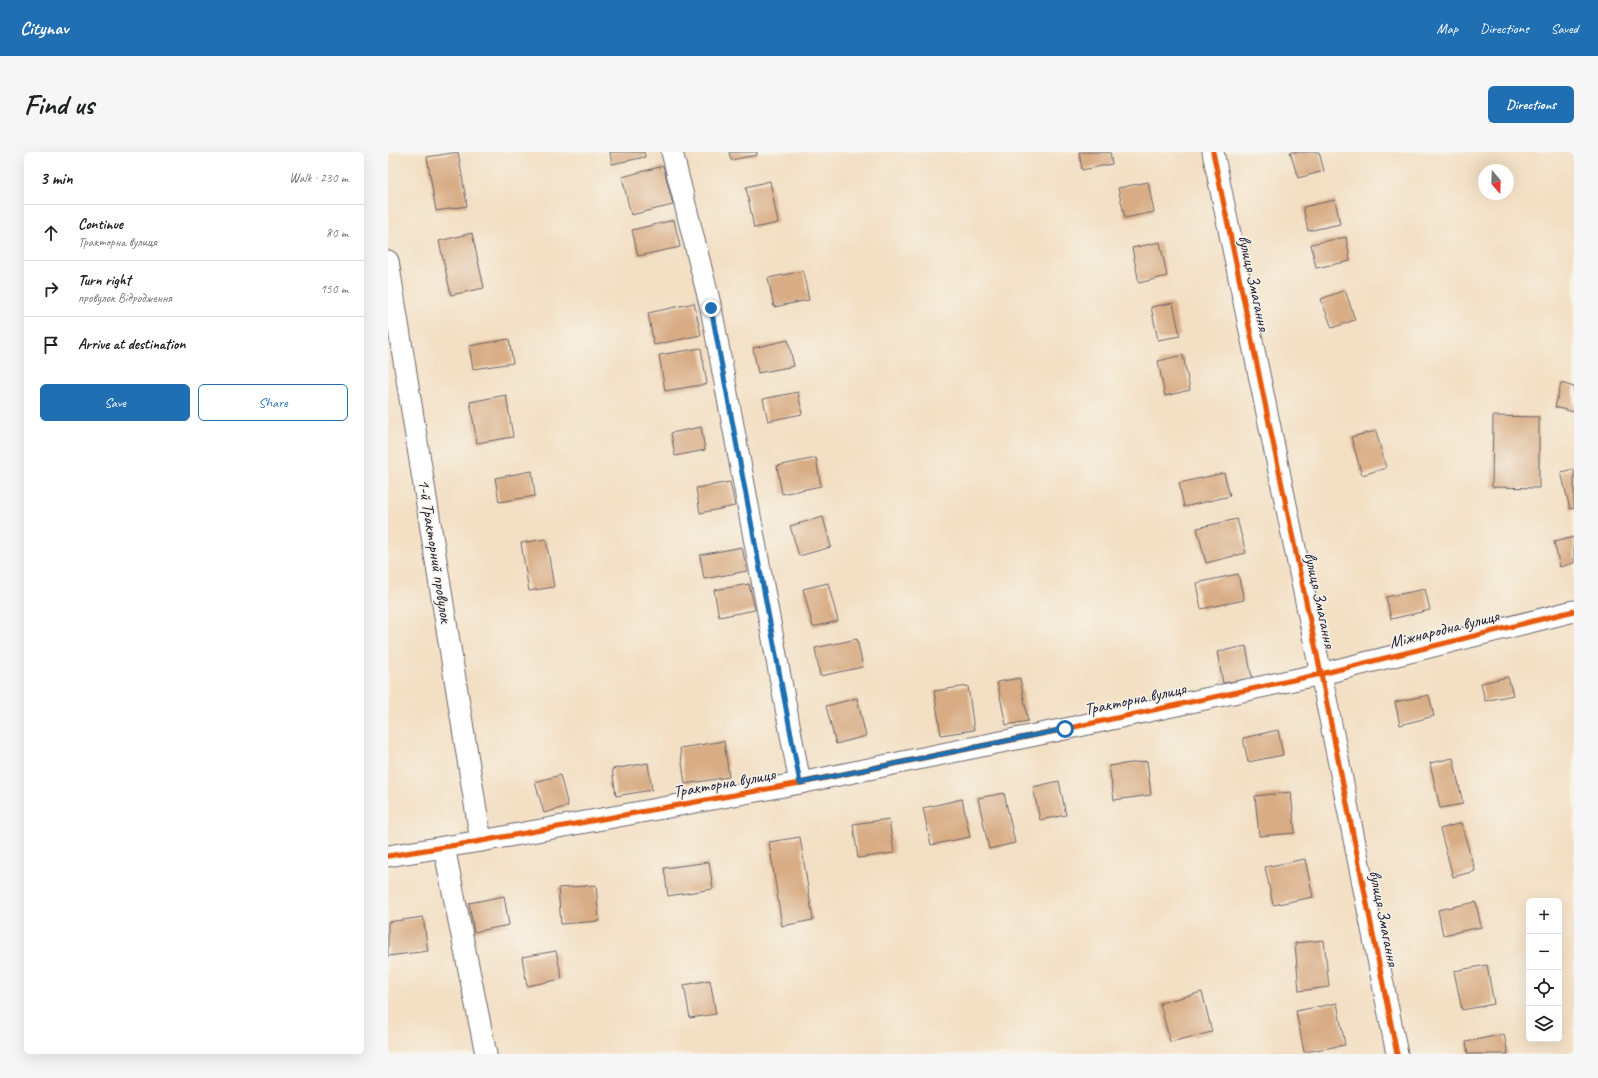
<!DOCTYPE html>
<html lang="en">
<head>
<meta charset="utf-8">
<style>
  :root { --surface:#fff; --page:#f6f6f6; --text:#202124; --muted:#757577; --line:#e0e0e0; --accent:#1f6fb2 }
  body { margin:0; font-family:Caveat,sans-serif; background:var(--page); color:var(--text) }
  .controls { position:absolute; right:12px; bottom:12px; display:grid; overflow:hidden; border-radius:6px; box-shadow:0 4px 16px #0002 }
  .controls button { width:36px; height:36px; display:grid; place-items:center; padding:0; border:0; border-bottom:1px solid var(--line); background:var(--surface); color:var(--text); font:20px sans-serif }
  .compass { position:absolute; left:1090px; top:12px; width:36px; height:36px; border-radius:50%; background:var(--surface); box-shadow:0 4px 16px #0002; rotate:161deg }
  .stop { position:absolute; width:12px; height:12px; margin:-9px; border:3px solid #1f6fb2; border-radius:50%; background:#fff }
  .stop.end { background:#1f6fb2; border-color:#fff; box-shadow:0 1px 4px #0008 }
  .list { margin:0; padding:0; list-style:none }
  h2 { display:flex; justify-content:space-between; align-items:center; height:52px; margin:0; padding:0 16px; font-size:17px }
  h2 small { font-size:13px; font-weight:400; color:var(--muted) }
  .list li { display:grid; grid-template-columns:26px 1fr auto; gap:12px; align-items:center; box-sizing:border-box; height:56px; padding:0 16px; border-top:1px solid var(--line) }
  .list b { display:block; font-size:15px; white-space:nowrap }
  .list p { margin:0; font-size:13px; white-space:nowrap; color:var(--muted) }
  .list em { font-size:13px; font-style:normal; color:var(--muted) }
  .actions { display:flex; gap:8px; padding:12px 16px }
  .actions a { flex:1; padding:9px 0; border:1px solid var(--accent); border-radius:6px; text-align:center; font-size:14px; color:var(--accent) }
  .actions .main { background:var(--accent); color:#fff }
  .icon { flex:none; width:22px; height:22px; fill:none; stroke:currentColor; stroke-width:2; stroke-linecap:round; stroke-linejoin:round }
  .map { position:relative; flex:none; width:1186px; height:902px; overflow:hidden; border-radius:6px }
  header { display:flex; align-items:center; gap:24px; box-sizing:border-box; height:56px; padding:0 20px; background:var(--accent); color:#fff }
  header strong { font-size:19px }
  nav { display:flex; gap:22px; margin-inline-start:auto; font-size:14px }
  .intro { display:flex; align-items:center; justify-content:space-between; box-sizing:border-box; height:96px; padding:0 24px }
  h1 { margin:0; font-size:28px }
  .button { padding:10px 18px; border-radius:6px; background:var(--accent); color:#fff; font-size:14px; font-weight:700 }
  main { display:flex; gap:24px; padding:0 24px }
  aside { flex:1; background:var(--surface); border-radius:6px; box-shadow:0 4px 16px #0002 }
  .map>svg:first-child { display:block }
  .building { fill:#d8ac84 }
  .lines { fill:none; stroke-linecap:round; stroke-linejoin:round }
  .minor-casing { stroke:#6b646b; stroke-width:23 }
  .minor { stroke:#fff; stroke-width:21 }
  .cycleway-casing { stroke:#f7f3e8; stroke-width:8 }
  .cycleway { stroke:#e8590c; stroke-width:5 }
  .route { stroke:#1f6fb2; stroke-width:5 }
  .labels { text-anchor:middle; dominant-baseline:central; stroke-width:3; stroke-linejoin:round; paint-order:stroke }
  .street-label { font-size:17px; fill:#22223b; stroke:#f7f3e8 }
</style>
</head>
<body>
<header>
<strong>Citynav</strong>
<nav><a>Map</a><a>Directions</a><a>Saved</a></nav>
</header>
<div class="intro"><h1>Find us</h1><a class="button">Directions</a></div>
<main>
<aside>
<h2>3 min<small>Walk · 230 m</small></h2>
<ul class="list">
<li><svg class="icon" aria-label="ahead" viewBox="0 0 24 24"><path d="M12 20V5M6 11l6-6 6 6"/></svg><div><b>Continue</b><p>Тракторна вулиця</p></div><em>80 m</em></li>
<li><svg class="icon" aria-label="right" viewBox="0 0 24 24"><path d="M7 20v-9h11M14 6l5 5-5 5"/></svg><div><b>Turn right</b><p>провулок Відродження</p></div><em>150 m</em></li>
<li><svg class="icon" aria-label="arrive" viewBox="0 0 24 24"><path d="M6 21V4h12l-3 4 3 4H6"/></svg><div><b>Arrive at destination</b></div></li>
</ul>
<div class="actions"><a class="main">Save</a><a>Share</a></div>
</aside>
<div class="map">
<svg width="1186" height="902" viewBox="0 0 1186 902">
  <rect width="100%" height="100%" fill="#f7f3e8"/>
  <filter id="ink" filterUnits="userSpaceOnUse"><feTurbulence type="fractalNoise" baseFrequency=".025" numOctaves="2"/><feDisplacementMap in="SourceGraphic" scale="8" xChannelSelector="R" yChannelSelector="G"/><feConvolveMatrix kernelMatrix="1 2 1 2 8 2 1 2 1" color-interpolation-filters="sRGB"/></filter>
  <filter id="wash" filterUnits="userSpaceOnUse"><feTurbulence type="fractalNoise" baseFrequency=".012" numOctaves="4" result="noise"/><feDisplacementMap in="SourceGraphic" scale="16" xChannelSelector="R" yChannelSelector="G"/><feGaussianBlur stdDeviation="0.9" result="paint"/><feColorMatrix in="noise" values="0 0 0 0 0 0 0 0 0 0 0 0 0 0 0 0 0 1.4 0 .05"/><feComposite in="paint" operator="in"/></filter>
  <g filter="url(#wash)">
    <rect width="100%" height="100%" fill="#f3dfc3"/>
    <g id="blocks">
      <g class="building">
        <polygon points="70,0 79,54 48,59 39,5"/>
        <polygon points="222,0 256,0 257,5 224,12"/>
        <polygon points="341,0 369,0 369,3 343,8"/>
        <polygon points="691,0 722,0 724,12 694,18"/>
        <polygon points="902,0 931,0 936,19 910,26"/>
        <polygon points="275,14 285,53 243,63 234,25"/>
        <polygon points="382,29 390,71 366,76 358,35"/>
        <polygon points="760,30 766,60 737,66 730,36"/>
        <polygon points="947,48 952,72 920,79 915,55"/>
        <polygon points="286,68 292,95 250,104 244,78"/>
        <polygon points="84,81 96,136 63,143 51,89"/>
        <polygon points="958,85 962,109 928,116 923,92"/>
        <polygon points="772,90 779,124 751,131 744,96"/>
        <polygon points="415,119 421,148 386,155 380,126"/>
        <polygon points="957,138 967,168 944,176 933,147"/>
        <polygon points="306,151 313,183 266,193 260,161"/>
        <polygon points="785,151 792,184 770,188 763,155"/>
        <polygon points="121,187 125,211 85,217 81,194"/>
        <polygon points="400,188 406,214 370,221 365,196"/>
        <polygon points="313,196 319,232 277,239 271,203"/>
        <polygon points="795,203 802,238 777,244 770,209"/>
        <polygon points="1173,231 1186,235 1186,260 1167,255"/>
        <polygon points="410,240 414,262 380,269 375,247"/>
        <polygon points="118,243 125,285 89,291 82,250"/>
        <polygon points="1105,264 1151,265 1151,336 1104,335"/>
        <polygon points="313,275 317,298 287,304 283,281"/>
        <polygon points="988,279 998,316 974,323 963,285"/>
        <polygon points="428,306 433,334 394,342 389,314"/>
        <polygon points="1186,317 1186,356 1182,357 1173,320"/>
        <polygon points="144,319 147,344 111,350 107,326"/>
        <polygon points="836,321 842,344 796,355 791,331"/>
        <polygon points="342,330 347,354 312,361 308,336"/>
        <polygon points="435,365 443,395 411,404 402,374"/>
        <polygon points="849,367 858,401 818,411 809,376"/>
        <polygon points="1186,385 1186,411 1172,415 1166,390"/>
        <polygon points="158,387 166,435 141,439 133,391"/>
        <polygon points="354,395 359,419 316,427 312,403"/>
        <polygon points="850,422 856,448 813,457 808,431"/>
        <polygon points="440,431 450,469 425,475 415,437"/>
        <polygon points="361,432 367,458 331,465 326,438"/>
        <polygon points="1037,437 1042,458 1003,467 998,445"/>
        <polygon points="469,487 475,515 432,524 427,496"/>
        <polygon points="858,494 864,526 835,531 829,500"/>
        <polygon points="1120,525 1125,543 1097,549 1093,531"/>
        <polygon points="632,526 640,569 618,573 609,530"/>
        <polygon points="580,534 586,578 553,583 546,539"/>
        <polygon points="1041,543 1046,564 1012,573 1007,550"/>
        <polygon points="469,546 478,584 448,592 438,554"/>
        <polygon points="890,578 895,603 860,610 855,586"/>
        <polygon points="336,589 341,625 297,632 292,596"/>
        <polygon points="1065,606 1075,652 1052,656 1042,611"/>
        <polygon points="759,609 763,643 726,648 721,614"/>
        <polygon points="260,611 264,638 228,644 224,617"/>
        <polygon points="172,623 180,654 156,661 147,630"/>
        <polygon points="671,629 678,663 652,668 645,635"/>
        <polygon points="903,640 907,681 871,684 867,644"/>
        <polygon points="616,641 627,691 601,697 590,646"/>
        <polygon points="574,647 582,685 543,693 535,656"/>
        <polygon points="501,667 506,701 470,706 465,672"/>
        <polygon points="1073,671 1087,719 1065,725 1052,677"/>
        <polygon points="412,685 425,768 394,774 381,690"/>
        <polygon points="917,707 925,745 885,753 877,715"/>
        <polygon points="321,710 325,737 280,744 276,716"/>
        <polygon points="208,733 211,769 173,772 170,736"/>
        <polygon points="116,744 121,773 86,780 81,751"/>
        <polygon points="1088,750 1093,775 1055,783 1050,758"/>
        <polygon points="35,765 40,799 0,804 0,770"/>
        <polygon points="936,788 941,835 911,839 907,791"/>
        <polygon points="168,799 174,827 139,834 134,805"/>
        <polygon points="1099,813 1106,852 1074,858 1066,819"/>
        <polygon points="322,828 328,862 302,866 296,833"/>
        <polygon points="814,840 824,880 782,890 772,851"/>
        <polygon points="949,851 957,893 916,900 908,859"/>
        <polygon points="1116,882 1120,902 1080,902 1078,890"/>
      </g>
    </g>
  </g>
  <g filter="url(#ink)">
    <use href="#blocks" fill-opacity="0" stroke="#6b646b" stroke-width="1"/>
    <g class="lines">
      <defs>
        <g id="minor">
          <polyline points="284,0 323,156 412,631"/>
          <polyline points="825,0 933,522 1009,902"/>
          <polyline points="0,109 93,689"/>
          <polyline points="56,695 98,902"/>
          <polyline points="0,704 93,689 412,631 677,577 933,522 1186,459"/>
        </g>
      </defs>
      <use href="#minor" class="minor-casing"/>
      <use href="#minor" class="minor"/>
      <defs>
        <g id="cycleway">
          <polyline points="825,0 933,522 1009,902"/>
          <polyline points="0,704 93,689 412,631 677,577 933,522 1186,459"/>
        </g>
      </defs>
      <use href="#cycleway" class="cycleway-casing"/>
      <use href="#cycleway" class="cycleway"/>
    </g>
  </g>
  <g class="lines" filter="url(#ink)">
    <polyline class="route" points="323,156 412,631 677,577"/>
  </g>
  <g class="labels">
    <g class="street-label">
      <text transform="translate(866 131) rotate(78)">вулиця Змагання</text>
      <text transform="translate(47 399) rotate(81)">1-й Тракторний провулок</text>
      <text transform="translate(932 448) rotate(78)">вулиця Змагання</text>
      <text transform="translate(1056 477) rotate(-14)">Міжнародна вулиця</text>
      <text transform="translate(747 547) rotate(-12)">Тракторна вулиця</text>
      <text transform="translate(336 631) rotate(-10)">Тракторна вулиця</text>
      <text transform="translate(996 766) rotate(79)">вулиця Змагання</text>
    </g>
  </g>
</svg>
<div class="controls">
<button>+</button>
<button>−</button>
<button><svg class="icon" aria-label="locate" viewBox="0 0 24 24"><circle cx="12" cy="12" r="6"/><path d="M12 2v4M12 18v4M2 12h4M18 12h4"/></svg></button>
<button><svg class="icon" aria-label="layers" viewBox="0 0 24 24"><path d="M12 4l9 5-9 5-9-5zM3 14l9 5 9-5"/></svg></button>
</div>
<svg class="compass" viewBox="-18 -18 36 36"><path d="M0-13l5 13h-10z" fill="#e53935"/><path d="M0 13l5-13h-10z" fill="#757577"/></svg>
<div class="stop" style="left:677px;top:577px"></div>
<div class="stop end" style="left:323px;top:156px"></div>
</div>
</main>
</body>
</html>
